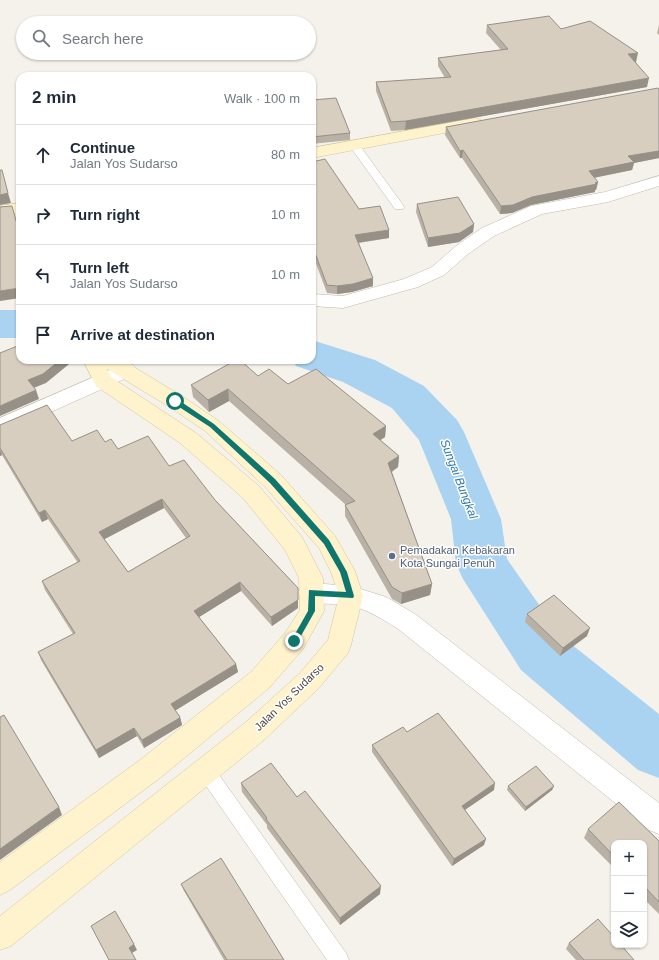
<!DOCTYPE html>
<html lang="en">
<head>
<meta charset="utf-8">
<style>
  :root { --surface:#fff; --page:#f6f6f7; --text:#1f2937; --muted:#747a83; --line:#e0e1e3 }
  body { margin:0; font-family:Helvetica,sans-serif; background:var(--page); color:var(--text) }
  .controls { position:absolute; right:12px; bottom:12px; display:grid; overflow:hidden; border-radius:8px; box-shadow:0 1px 3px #0004 }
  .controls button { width:36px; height:36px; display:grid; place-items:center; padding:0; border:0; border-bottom:1px solid var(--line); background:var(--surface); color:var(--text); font:20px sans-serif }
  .stop { position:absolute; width:12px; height:12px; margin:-9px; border:3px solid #0f766e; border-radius:50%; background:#fff }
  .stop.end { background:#0f766e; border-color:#fff; box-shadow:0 1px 4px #0008 }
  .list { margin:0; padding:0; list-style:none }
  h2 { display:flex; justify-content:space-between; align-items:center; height:52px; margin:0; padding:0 16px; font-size:17px }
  h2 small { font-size:13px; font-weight:400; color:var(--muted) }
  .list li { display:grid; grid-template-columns:26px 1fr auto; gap:12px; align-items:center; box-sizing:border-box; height:60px; padding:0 16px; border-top:1px solid var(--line) }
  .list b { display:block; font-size:15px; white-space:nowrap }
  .list p { margin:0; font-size:13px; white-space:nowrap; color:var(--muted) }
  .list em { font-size:13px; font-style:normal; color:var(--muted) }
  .icon { flex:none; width:22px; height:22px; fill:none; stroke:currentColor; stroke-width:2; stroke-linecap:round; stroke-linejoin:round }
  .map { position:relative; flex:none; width:659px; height:960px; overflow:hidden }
  .search { position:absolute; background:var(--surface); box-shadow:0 1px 3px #0004; left:16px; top:16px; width:300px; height:44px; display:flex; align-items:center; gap:10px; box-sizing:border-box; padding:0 14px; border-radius:22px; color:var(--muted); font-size:15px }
  .panel { position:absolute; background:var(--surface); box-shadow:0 1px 3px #0004; left:16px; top:72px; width:300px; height:292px; border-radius:12px }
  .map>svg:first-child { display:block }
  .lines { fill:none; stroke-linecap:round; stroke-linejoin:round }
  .river { fill:#a9d3f1; fill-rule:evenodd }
  .service-casing { stroke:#c1baad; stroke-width:1 }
  .minor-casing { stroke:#c1baad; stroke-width:1 }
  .tertiary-casing { stroke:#c1baad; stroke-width:1 }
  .secondary-casing { stroke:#d5c69b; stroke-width:1 }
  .service { fill:#fff; fill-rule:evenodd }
  .minor { fill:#fff; fill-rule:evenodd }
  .tertiary { fill:#fff; fill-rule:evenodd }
  .secondary { fill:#fef3cc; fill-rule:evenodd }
  .wall { fill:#b9b1a5; fill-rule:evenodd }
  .shaded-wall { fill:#969086 }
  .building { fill:#d7cec0; stroke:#969086; fill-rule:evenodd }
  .route { fill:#0f766e }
  .service-dot { fill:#5c6f8a; stroke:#fff; stroke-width:1.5 }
  .labels { text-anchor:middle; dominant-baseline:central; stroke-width:3; stroke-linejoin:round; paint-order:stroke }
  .service-label { font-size:11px; fill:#4e5e75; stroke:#fff; text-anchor:start }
  .street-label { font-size:11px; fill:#4a4339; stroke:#fff }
  .water-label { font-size:12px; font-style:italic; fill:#2e78af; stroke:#fff }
</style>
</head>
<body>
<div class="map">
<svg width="659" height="960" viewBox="0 0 659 960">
  <rect width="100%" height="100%" fill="#f5f2eb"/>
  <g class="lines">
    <g class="river">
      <rect x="0" y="310" width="20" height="28"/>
      <polygon points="312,340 375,360 424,386 457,420 464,432 501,519 507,559 561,636 659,714 659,778 638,770 521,670 463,579 456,564 451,519 419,440 392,408 343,382 296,366 293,360 312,360"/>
    </g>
    <defs>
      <g id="service">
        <polygon points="354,142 358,143 403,205 404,207 403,209 395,209 349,145"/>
        <polygon points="206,763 212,765 346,953 349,960 327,960 200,777 197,771 200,765"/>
      </g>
      <polygon id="minor" points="659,176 659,186 608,202 542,214 494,236 468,254 444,275 418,287 343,308 312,306 312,294 343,296 404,279 432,267 456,246 482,228 531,206 605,192"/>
      <g id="tertiary">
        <polygon points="126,363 133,365 136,370 133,375 0,435 0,418"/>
        <path d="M311,583L351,586L386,597L415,614L659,803V834L649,830L397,628C383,620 369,610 352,606C336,602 319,606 302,600L299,593L302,586Z"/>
      </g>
      <g id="secondary">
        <polygon points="476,118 481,120 484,123 481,126 312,158 312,148"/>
        <polygon points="20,203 20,213 0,216 0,206"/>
        <polygon points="83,360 122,360 182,396 219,421 281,475 335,536 355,571 363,596 351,645 348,653 318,689 264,740 11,946 0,950 0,916 246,722 300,673 328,640 339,596 331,572 319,548 265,487 205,431 168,406 107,369 111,377 196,433 259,486 302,537 323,578 324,611 303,649 269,688 160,778 10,890 0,895 0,862 140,760 251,672 285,633 300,610 299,578 285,550 243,498 180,443 96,386"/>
      </g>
    </defs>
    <use href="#service" class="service-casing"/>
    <use href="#minor" class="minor-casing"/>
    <use href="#tertiary" class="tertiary-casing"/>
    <use href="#secondary" class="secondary-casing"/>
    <use href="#service" class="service"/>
    <use href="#minor" class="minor"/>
    <use href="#tertiary" class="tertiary"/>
    <use href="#secondary" class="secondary"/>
  </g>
  <g class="wall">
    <polygon points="487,25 561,29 636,62 647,87 405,130 391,131 376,91 376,82 445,78 438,66 438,58 501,50 486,33"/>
    <polygon points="659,25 659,35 657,33"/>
    <polygon points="659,90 659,158 634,163 632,170 594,178 598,182 596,190 595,190 595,192 531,205 512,213 500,214 462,158 460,158 445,135 446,127"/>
    <polygon points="312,100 350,133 350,140 312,144"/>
    <polygon points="312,162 389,238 359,243 373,286 352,292 337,294 327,293 312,253"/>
    <polygon points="417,204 474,224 473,232 459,242 428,247 416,212"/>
    <polygon points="258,376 288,384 386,426 385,437 380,440 399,456 398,467 392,472 432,584 430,595 401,604 392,599 345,516 345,505 346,505 229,401 209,412 193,397 191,385"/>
    <path d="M0,425L72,441L105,442L118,449L169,466L215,500L298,588V608L272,626L241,591L199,617L236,664L238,672L175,710L180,717L182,725L144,748L137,736L99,758L41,660L38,652L73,634L45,590L42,581L78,563L48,519L42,522L2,455L0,456ZM164,508L186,538L128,572L104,539Z"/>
    <polygon points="527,614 587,636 560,656 525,622"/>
    <polygon points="372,745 494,790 465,810 484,845 452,866 372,752"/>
    <polygon points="241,783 297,797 380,894 340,925 267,828 267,825 242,792"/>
    <polygon points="508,786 554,786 552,790 525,811 507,790"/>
    <polygon points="588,829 659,841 659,914 644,899 644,843 614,843 614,868 584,838"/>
    <polygon points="181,884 284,960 224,960 184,891"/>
    <polygon points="569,943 634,960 576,960 566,949"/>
  </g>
  <g class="shaded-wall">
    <polygon points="638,53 636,62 627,63 628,54"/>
    <polygon points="649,78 647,87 405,130 406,121"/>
    <polygon points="463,150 462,158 460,158 460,151"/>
    <polygon points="659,151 659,158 634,163 632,170 587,179 589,171 628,156"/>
    <polygon points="598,182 596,190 595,190 595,192 531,205 512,213 500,214 501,206 532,197"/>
    <polygon points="8,193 11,203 0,205 0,195"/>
    <polygon points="474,224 473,232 459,242 428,247 428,238"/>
    <polygon points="389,230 389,238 355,243 355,235"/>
    <polygon points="373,278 373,286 352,292 337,294 337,286"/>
    <polygon points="20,288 20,298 0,301 0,291"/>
    <polygon points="60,360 74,360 46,383 31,389 28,380"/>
    <polygon points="228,389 229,401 209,412 208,400"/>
    <polygon points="36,390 39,399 0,416 0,406"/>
    <polygon points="386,426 385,437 372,446 373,434"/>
    <polygon points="0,450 2,455 0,456"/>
    <polygon points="399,456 398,467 388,474 388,463"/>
    <polygon points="162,499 164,508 101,541 99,532"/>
    <polygon points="45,510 48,519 42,522 39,513"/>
    <polygon points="240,582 241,591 196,619 194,611"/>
    <polygon points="432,584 430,595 401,604 402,593"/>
    <polygon points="298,600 298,608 272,626 271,617"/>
    <polygon points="590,628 587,636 560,656 563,648"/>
    <polygon points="236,664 238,672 173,712 171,704"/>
    <polygon points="180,717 182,725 144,748 142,740"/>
    <polygon points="134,728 137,736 99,758 96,750"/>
    <polygon points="495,783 494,790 460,813 462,806"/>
    <polygon points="554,786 552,790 525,811 526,807"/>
    <polygon points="59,807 62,815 0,860 0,849"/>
    <polygon points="486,839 484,845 452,866 454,859"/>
    <polygon points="381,886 380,894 340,925 340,918"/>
    <polygon points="134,944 137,950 132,953 129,948"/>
  </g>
  <g class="building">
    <polygon points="549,16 561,29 590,21 638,53 628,54 649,78 406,121 391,122 376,82 451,77 438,58 508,49 487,25"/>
    <polygon points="658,88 659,90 659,151 628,156 634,162 589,171 598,182 595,183 597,184 532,197 513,205 501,206 463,150 460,151 446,127"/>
    <polygon points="336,98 350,133 312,137 312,100"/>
    <polygon points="325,159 359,209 380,206 389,230 355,235 373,278 353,284 337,286 327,285 312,245 312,162"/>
    <polygon points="0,170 2,170 8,193 0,195"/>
    <polygon points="458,197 474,224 460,233 428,238 417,204"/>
    <polygon points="12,206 20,235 20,288 0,291 0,207"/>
    <polygon points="20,345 20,360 60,360 43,374 28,380 36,390 0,406 0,353"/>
    <polygon points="236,360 240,360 258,376 269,369 288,384 316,369 386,426 373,434 399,456 388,463 432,584 402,593 392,587 345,505 355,501 228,389 208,400 191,385"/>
    <path d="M47,405L72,441L97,430L105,442L111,439L118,449L148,436L169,466L184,460L215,500L298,588V600L271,617L240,582L194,611L236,664L171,704L180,717L178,719L142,740L134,728L96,750L38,652L75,633L42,581L80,561L45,510L39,513L0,448V425ZM162,499L190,536L128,572L99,532Z"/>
    <polygon points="554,595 590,628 563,648 527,614"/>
    <polygon points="438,713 495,783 462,806 486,839 454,859 372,745 403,727 407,732"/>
    <polygon points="4,715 59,807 0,849 0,717"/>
    <polygon points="271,763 297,797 305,791 381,886 340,918 266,819 267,818 241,783"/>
    <polygon points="536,766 554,786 526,807 508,786"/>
    <polygon points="619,802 659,841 659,902 644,886 644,843 614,843 614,856 588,829"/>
    <polygon points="221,858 284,960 227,960 181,884"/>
    <polygon points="115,911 134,944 129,948 136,960 109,960 91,926"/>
    <polygon points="598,919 614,937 614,945 621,945 634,960 584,960 569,943"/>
  </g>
  <polygon class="route" points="173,399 177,399 214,424 275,479 329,540 347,572 354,596 353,598 315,596 315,611 297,643 292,643 291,641 308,611 309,590 346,592 340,572 324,544 270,483 210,427 173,403"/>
  <circle class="service-dot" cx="392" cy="556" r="4"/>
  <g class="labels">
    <g class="service-label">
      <text x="400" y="550">Pemadakan Kebakaran<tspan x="400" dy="13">Kota Sungai Penuh</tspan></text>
    </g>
    <g class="street-label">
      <text transform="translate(289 697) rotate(-44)">Jalan Yos Sudarso</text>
    </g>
    <g class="water-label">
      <text transform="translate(459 479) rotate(69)">Sungai Bungkal</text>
    </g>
  </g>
</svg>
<div class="controls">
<button>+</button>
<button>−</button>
<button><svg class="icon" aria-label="layers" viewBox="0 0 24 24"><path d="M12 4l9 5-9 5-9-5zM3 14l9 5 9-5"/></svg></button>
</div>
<div class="stop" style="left:175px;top:401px"></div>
<div class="stop end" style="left:294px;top:641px"></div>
<div class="search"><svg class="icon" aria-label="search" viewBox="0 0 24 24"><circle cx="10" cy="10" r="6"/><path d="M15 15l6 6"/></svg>Search here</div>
<section class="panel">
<h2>2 min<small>Walk · 100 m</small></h2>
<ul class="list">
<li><svg class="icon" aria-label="ahead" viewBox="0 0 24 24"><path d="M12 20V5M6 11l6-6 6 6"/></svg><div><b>Continue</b><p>Jalan Yos Sudarso</p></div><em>80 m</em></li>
<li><svg class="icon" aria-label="right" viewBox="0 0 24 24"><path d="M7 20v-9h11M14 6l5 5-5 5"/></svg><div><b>Turn right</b></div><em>10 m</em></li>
<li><svg class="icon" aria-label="left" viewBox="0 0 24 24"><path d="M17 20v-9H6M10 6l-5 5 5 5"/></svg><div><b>Turn left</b><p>Jalan Yos Sudarso</p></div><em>10 m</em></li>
<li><svg class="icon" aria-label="arrive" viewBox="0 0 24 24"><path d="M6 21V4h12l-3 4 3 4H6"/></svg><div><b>Arrive at destination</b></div></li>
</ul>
</section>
</div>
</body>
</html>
